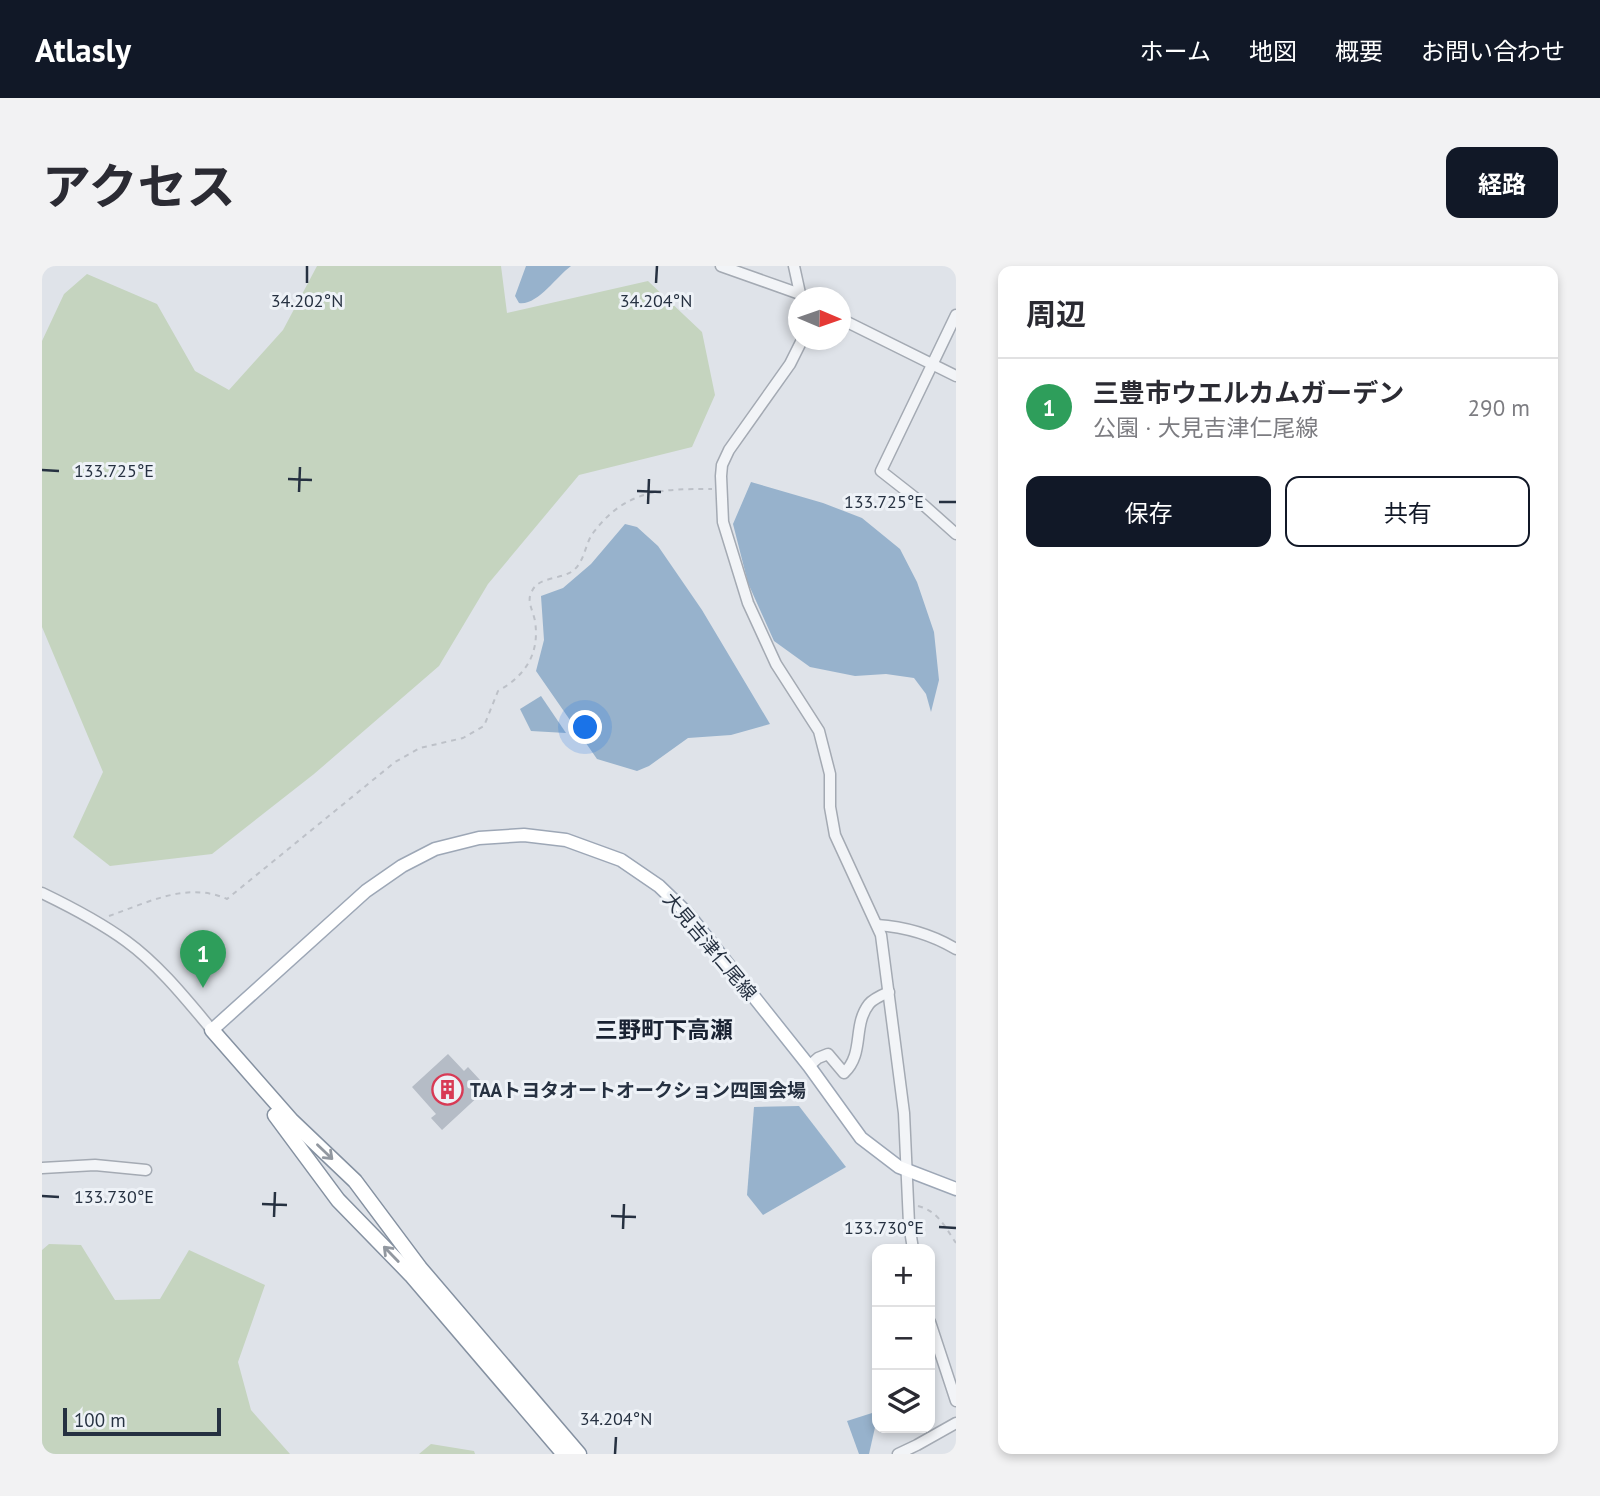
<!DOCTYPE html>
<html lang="ja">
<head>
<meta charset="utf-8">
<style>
  :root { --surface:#fff; --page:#f2f2f3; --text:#2b2b33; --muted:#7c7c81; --line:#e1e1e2; --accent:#111827 }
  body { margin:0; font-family:"PT Sans","Noto Sans JP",sans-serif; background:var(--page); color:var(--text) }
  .controls { position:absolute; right:21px; bottom:21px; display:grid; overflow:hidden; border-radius:14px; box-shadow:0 4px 10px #0003 }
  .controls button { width:63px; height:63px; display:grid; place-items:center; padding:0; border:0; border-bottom:2px solid var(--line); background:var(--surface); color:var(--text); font:35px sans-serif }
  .compass { position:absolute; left:746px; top:21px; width:63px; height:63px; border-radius:50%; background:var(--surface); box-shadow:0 4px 10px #0003; rotate:92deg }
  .scale { position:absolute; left:21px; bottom:18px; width:158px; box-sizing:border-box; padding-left:7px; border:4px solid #263141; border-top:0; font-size:19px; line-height:24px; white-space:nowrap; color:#263141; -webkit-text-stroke:5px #eef2f7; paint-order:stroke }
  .you { position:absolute; left:544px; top:462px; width:24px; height:24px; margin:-18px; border:5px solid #fff; border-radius:50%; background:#1a73e8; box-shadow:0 0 0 10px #1a73e833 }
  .badge { display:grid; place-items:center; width:46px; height:46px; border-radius:50%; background:var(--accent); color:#fff; font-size:23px; font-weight:700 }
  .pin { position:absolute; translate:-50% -58px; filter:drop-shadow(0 2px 4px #0008) }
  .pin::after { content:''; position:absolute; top:37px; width:24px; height:21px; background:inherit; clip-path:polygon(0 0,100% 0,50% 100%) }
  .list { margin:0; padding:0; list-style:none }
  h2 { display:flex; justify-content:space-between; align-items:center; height:91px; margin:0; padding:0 28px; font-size:30px }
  h2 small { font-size:23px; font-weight:400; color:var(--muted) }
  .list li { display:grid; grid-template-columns:46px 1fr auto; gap:21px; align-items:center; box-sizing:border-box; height:98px; padding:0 28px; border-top:2px solid var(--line) }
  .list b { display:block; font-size:26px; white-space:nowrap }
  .list p { margin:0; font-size:23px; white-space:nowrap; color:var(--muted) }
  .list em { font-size:23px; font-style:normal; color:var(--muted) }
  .actions { display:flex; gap:14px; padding:21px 28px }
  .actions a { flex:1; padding:16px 0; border:2px solid var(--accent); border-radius:14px; text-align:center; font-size:24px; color:var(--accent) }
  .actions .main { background:var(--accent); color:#fff }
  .icon { flex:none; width:38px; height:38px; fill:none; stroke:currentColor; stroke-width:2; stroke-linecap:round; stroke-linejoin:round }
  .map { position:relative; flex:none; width:914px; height:1188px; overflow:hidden; border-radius:14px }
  header { display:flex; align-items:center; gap:42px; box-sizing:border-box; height:98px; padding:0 35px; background:var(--accent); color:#fff }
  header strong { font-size:33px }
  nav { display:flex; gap:38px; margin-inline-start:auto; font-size:24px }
  .intro { display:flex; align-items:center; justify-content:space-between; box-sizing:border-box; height:168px; padding:0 42px }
  h1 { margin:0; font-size:49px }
  .button { padding:18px 32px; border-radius:14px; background:var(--accent); color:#fff; font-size:24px; font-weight:700 }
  main { display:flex; gap:42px; padding:0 42px }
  aside { flex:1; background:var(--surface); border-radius:14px; box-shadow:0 4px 10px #0003 }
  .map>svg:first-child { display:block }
  .green { fill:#c5d4bf }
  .water { fill:#97b2cc }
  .building { fill:#b5bcc6 }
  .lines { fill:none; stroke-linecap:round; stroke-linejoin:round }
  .minor-casing { stroke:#a4aab3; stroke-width:13 }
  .major-casing { stroke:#9da7b6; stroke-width:15 }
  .highway-casing { stroke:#8591a1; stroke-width:17 }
  .path { stroke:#bdc1c8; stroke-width:2; stroke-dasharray:5 5; stroke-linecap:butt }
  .minor { stroke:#f2f4f7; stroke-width:10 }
  .major { stroke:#fff; stroke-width:12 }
  .highway { stroke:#fff; stroke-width:14 }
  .oneway { stroke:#9298a0 }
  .ticks { fill:none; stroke:#263141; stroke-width:2.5 }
  .labels { text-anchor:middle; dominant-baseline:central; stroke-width:6; stroke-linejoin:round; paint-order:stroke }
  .street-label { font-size:19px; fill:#263141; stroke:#eef2f7 }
  .poi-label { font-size:19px; font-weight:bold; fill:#263141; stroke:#eef2f7; text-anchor:start }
  .quarter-label { font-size:23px; font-weight:bold; fill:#192232; stroke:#eef2f7 }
  .ticks-label { font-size:18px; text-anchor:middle; fill:#263141; stroke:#eef2f7; stroke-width:6; stroke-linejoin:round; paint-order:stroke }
</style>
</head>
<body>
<header>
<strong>Atlasly</strong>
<nav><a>ホーム</a><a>地図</a><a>概要</a><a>お問い合わせ</a></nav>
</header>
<div class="intro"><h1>アクセス</h1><a class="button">経路</a></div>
<main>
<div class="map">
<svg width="914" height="1188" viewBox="0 0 914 1188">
  <rect width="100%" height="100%" fill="#dfe3e9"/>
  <g class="green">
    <polygon points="275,0 459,0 465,47 606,15 660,66 673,129 650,181 537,209 446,318 397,400 272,508 170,588 68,600 31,571 61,506 0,361 0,75 22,28 45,8 115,38 153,105 187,124 241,64"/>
    <polygon points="7,978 39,979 73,1034 118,1033 147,984 223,1019 196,1096 209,1144 248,1188 0,1188 0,984"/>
    <polygon points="389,1178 432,1185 433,1188 377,1188"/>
  </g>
  <g class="water">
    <path d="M484,0H529C514,11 495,40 477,37L473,30Z"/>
    <polygon points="709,216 781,237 820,252 858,283 875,316 892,366 897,414 889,446 884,428 872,412 844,408 813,410 768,401 732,375 706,317 691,258"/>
    <polygon points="583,258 595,261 616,280 660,344 728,458 689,469 646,472 607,500 595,505 555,493 494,405 502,374 499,330 521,322 549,298"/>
    <polygon points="499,430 524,467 489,465 478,443"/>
    <polygon points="757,840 804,901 721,949 705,929 712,841"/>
    <polygon points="830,1147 834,1157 827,1188 817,1188 805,1155"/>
  </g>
  <polygon class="building" points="406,788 422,805 426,801 438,814 432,819 440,827 400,864 389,852 394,848 370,821"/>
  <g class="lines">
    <defs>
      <g id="minor">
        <polyline points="679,0 758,28"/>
        <polyline points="752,0 759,32"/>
        <polyline points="914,49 839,205 876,234 914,268"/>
        <polyline points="799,53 914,110"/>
        <polyline points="760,74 748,98 687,184 680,199 679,210 681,256 706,337 734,398 777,465 788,508 788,541 793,569 839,669 862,847 867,958 871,983"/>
        <path d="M0,627C29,641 58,656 84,675C117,699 144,733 170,764"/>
        <path d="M835,659C864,661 889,668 914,683"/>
        <path d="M767,800L776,792L786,788L802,807C823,787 810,760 827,738C831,733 840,729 847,726"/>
        <polyline points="0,902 53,899 104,904"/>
        <polyline points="888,1056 914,1135"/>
        <polyline points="856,1188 875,1179 914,1157"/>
      </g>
      <polyline id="major" points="170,764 324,625 360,600 393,583 437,572 482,569 524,574 579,594 617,620 646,648 767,800 819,872 857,901 914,923"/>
      <g id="highway">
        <polyline points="170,764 250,855 313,915 378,1002 537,1188"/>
        <polyline points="233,849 296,934 369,1009 522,1188"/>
      </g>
    </defs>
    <use href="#minor" class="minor-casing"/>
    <use href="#major" class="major-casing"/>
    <use href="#highway" class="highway-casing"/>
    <g class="path">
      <path d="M67,650C105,637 145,615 185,633L353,496L378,482L421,472L442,460L456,425C483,410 498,388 493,355C491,344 484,335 490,325C497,310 520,314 532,304C543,294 543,278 551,267C584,223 619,223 670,223"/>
      <path d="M876,940C896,945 903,961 914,977"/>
    </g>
    <use href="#minor" class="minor"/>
    <use href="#major" class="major"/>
    <use href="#highway" class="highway"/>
  </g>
  <defs><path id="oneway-shaft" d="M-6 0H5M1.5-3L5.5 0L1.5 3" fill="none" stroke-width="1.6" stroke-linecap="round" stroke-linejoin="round" transform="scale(1.75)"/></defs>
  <g class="oneway">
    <use href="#oneway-shaft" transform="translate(283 886) rotate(44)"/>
    <use href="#oneway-shaft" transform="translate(349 988) rotate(-134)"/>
  </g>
  <path class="ticks" d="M265,17V0M614,17L615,0M0,204L17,205M246,213L270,214M595,225L619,226M257,226L258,201M897,236H914M606,238L607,213M0,930L17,931M220,938L245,939M569,950L594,951M232,951L233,926M897,961L914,962M581,963L582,938M573,1188L574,1171"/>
  <defs>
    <symbol id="building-ring" viewBox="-11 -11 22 22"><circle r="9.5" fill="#eef2f7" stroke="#d83a55" stroke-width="1.5"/><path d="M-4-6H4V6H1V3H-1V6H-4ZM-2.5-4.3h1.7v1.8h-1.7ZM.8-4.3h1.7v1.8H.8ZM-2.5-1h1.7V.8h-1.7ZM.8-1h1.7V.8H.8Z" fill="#d83a55"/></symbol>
  </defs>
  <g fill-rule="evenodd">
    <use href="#building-ring" x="388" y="806" width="35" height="35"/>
  </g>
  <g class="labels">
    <g class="street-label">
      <text transform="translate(668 680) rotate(50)">大見吉津仁尾線</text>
    </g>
    <g class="poi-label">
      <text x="428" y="824">TAAトヨタオートオークション四国会場</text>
    </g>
    <g class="quarter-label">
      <text x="622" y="763">三野町下高瀬</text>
    </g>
  </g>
  <g class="ticks-label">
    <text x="265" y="41">34.202°N</text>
    <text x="614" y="41">34.204°N</text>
    <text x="72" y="211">133.725°E</text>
    <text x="842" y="242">133.725°E</text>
    <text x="72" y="937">133.730°E</text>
    <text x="842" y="968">133.730°E</text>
    <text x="574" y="1159">34.204°N</text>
  </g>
</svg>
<div class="controls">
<button>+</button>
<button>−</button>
<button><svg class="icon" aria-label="layers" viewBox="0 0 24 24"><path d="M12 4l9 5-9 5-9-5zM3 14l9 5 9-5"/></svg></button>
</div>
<svg class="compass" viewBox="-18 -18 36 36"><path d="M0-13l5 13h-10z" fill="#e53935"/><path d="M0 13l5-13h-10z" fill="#7c7c81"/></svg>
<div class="scale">100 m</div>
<div class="you"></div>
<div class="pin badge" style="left:161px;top:722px;background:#2e9e5b">1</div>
</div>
<aside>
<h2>周辺<small></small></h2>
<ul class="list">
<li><span class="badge" style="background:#2e9e5b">1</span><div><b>三豊市ウエルカムガーデン</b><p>公園 · 大見吉津仁尾線</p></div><em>290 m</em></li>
</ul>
<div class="actions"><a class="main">保存</a><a>共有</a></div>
</aside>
</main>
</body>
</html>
